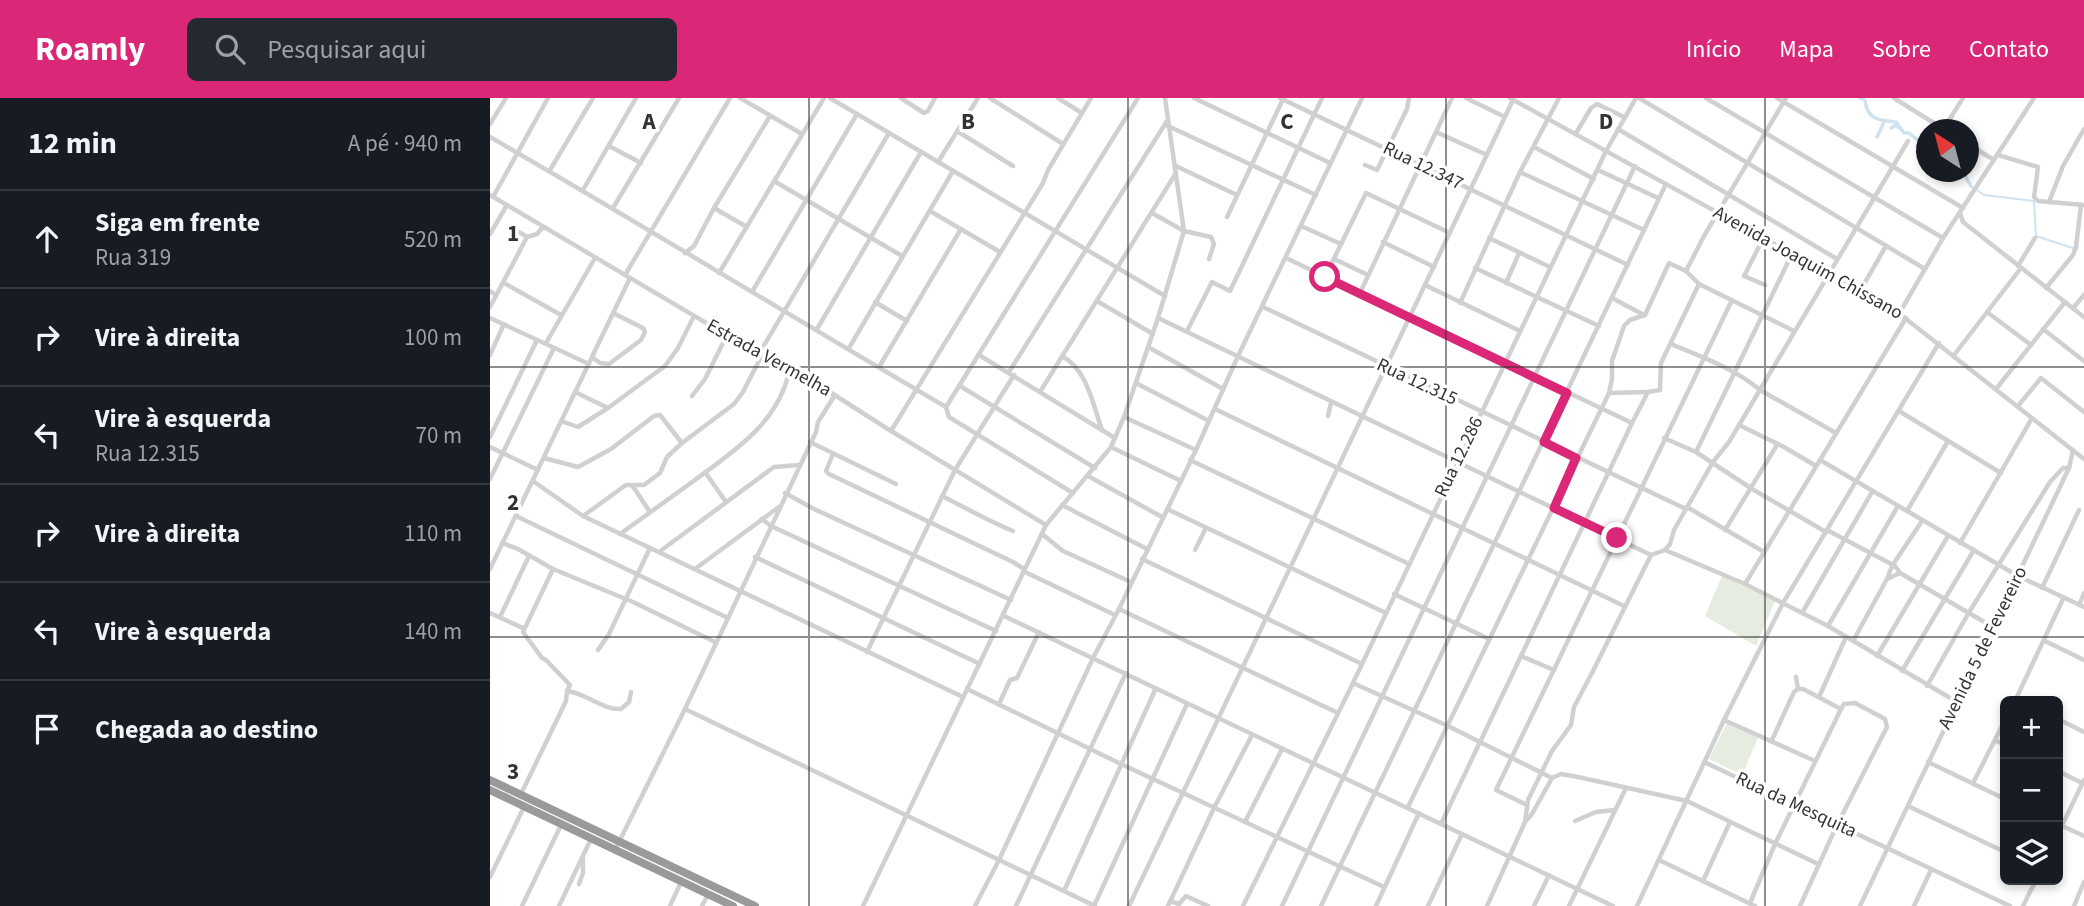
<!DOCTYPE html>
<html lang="pt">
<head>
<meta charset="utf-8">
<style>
  :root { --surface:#171b24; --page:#242831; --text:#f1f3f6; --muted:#9ea1a6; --line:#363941; --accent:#db2777 }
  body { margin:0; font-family:"Source Sans 3",sans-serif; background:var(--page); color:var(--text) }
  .controls { position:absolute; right:21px; bottom:21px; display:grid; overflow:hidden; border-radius:10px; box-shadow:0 4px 10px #0003 }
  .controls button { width:63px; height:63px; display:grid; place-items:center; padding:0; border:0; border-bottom:2px solid var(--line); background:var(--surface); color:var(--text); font:35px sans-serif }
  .compass { position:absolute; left:1426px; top:21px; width:63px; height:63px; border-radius:50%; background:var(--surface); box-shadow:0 4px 10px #0003; rotate:324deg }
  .stop { position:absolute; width:21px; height:21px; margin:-16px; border:5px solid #db2777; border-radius:50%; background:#fff }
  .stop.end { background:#db2777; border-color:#fff; box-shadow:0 2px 7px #0008 }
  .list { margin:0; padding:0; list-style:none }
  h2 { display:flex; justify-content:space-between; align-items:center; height:91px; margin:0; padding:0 28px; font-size:30px }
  h2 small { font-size:23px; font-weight:400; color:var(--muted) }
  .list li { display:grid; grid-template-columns:46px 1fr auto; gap:21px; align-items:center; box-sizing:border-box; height:98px; padding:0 28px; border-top:2px solid var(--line) }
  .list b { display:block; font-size:26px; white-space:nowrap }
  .list p { margin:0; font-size:23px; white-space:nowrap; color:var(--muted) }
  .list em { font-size:23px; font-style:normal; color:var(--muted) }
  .icon { flex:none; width:38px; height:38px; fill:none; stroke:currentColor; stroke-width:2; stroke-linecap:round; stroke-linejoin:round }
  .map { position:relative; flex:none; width:1594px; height:808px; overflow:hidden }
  header { display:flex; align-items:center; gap:42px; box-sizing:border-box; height:98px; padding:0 35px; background:var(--accent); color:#fff }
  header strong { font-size:33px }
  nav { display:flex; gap:38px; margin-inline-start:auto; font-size:24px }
  .search { width:490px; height:63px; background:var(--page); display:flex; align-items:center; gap:18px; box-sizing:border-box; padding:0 24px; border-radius:10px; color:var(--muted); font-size:26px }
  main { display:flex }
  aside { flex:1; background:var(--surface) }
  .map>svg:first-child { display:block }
  .green { fill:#e6ecdf }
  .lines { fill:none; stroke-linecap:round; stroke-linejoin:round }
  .stream { stroke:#cfe2ee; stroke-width:2 }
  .canal { stroke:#cfe2ee; stroke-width:3.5 }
  .minor { stroke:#d0d0d0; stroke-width:4.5 }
  .highway { stroke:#9a9a9a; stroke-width:8 }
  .route { stroke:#db2777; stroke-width:9 }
  .grid { fill:none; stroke:#333; stroke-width:2; stroke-opacity:0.55 }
  .labels { text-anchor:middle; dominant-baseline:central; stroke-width:7; stroke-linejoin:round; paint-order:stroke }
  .street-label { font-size:19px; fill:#333; stroke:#fff }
  .grid-label { font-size:23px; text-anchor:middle; font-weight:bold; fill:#333; stroke:#fff; stroke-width:7; stroke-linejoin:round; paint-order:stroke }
</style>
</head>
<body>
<header>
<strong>Roamly</strong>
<div class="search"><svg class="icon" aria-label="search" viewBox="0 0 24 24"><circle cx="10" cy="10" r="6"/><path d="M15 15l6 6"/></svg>Pesquisar aqui</div>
<nav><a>Início</a><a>Mapa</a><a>Sobre</a><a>Contato</a></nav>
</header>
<main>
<aside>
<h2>12 min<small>A pé · 940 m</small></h2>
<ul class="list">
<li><svg class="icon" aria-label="ahead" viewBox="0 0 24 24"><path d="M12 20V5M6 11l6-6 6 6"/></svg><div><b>Siga em frente</b><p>Rua 319</p></div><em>520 m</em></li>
<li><svg class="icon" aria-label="right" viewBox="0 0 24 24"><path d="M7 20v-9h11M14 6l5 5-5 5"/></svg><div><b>Vire à direita</b></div><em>100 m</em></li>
<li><svg class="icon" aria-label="left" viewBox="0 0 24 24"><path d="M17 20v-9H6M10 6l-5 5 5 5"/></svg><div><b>Vire à esquerda</b><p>Rua 12.315</p></div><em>70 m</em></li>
<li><svg class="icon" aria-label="right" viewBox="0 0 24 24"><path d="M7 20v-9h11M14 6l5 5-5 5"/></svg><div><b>Vire à direita</b></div><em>110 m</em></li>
<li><svg class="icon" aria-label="left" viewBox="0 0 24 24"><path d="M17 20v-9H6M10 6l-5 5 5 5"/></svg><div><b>Vire à esquerda</b></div><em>140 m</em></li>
<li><svg class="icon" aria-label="arrive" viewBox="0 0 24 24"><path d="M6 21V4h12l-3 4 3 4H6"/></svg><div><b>Chegada ao destino</b></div></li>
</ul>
</aside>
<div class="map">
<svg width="1594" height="808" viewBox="0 0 1594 808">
  <rect width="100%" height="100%" fill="#fff"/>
  <g class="green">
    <polygon points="1232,478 1285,503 1266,548 1215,518"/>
    <polygon points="1237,625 1268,640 1252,677 1219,661"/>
  </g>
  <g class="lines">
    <polyline class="stream" points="1481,88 1494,97 1544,103 1546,138 1583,150"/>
    <g class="canal">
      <path d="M1370,0L1375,2C1377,22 1389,22 1406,24L1414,35H1419L1436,49"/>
      <polyline points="1401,30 1406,27 1408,29"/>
      <polyline points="1387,39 1394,24"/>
      <polyline points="1473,74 1481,88"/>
    </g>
    <g class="minor">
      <polyline points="250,0 312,36"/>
      <polyline points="340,0 675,198"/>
      <polyline points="411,0 434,15 438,13 445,0"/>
      <polyline points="500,0 573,46"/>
      <polyline points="568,0 592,15"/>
      <polyline points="704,0 840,65"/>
      <polyline points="790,0 1138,167"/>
      <polyline points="976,0 1015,19"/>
      <polyline points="1020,0 1406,213 1594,361"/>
      <polyline points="1149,0 1435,171"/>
      <polyline points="1216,0 1453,140"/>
      <polyline points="1287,0 1473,110"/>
      <polyline points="1296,0 1214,138 1196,173 1209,186 1304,233"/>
      <polyline points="1404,0 1455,32"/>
      <polyline points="0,26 16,0"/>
      <polyline points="678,28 826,97"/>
      <polyline points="1454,30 1473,0"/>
      <polyline points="1128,31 1347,161"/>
      <polyline points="467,33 523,68"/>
      <polyline points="946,34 997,57"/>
      <polyline points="1086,35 1101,10 1107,6 1134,19"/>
      <path d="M0,39C153,127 303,220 456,309"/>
      <polyline points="1478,46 1504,62"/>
      <polyline points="119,48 151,65"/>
      <polyline points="1044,49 1104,81"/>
      <polyline points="1508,57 1548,69 1544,99 1548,103 1594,107"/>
      <polyline points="448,64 488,0"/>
      <polyline points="875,67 887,72 917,11 919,0"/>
      <polyline points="686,68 747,97"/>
      <polyline points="60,72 103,0"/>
      <polyline points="1108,72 1168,100"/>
      <polyline points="1030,74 1154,132"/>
      <polyline points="284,83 412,158"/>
      <polyline points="93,92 146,0"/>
      <polyline points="0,97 299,274 310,275 401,333 556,427"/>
      <polyline points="3,99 58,0"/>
      <polyline points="1559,104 1573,68 1594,31"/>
      <polyline points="123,110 189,0"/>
      <polyline points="224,110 257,129"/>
      <polyline points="440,113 510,154"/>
      <polyline points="662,115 694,133 721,139 724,146 719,161"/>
      <polyline points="1470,115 1473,124 1594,219"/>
      <polyline points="737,119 793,1"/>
      <polyline points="811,128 851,146"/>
      <polyline points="24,131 37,139"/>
      <polyline points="0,136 17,107"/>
      <polyline points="1274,139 1254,178 1275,187"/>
      <polyline points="999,140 1060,169"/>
      <polyline points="893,144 944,169"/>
      <polyline points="195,155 204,148 224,110 280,18"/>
      <polyline points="796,160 1142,325"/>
      <polyline points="844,161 878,177"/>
      <polyline points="1528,168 1545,140"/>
      <polyline points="985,170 1109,228"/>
      <polyline points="229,175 334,0"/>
      <polyline points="135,177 240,0"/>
      <polyline points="835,179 876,95 960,135"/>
      <polyline points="14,185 71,217"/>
      <polyline points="1016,185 1029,155"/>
      <polyline points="935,187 1030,233"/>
      <polyline points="1556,190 1583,157 1586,149 1591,107"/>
      <polyline points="0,193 6,197"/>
      <polyline points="1370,193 1396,148"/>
      <polyline points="262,194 367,16"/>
      <polyline points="870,195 962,0"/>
      <polyline points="1122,200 1154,217"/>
      <polyline points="607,203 663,236"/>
      <polyline points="385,204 417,223"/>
      <polyline points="970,205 1030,74 1069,0"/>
      <polyline points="0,209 37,139 47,136 53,129"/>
      <polyline points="773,209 1196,411"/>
      <polyline points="1583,210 1594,197"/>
      <polyline points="1406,213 1413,209 1453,140 1544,0"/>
      <polyline points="1497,214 1541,247"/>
      <polyline points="0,220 99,266"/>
      <polyline points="668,220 1161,457"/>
      <polyline points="327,231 431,54"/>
      <polyline points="1553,231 1594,263"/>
      <polyline points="697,233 722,184 740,193 832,0"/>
      <polyline points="56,245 105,160"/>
      <path d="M1181,246C1210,258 1246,271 1270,292L1346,335"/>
      <polyline points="658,249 733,291"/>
      <polyline points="359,250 463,73"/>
      <polyline points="269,256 399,35"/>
      <polyline points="0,257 14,226"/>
      <polyline points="489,257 625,340"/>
      <polyline points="1464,257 1531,170"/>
      <path d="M572,258C597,271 603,307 612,332"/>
      <polyline points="102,259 110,265 119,266 151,242 155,234 153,230 123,215"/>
      <polyline points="389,269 471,131"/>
      <polyline points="519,274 677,23"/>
      <polyline points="646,285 719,323"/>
      <polyline points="470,288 605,370"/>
      <polyline points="1506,291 1575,204"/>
      <polyline points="85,294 118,310 175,268 188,250 204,218"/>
      <polyline points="550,294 686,75"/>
      <polyline points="1119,295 1158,294"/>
      <polyline points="202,298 215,281 237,237"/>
      <polyline points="1528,308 1551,280 1594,314"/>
      <polyline points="725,311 1134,508"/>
      <polyline points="1409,313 1511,375"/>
      <polyline points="838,318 841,305"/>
      <polyline points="634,319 706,352"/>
      <polyline points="71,323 88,329 118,310"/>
      <polyline points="1249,327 1294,349 1326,368"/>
      <polyline points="401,333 553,85 558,72 601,0"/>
      <polyline points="0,339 47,242"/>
      <polyline points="1174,340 1206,354 1262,391 1336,434"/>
      <polyline points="320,344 406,386"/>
      <polyline points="0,349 48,372"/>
      <polyline points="621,349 691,383"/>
      <polyline points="1206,354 1302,156"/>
      <polyline points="343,356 336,373 339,376 523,464 534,471"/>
      <polyline points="54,360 88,369 121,351 164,318 170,317 192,345"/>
      <polyline points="700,362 919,466"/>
      <polyline points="1330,362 1528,478 1594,509"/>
      <polyline points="215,374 236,404"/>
      <polyline points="598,378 672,419"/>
      <polyline points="0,381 64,250"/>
      <polyline points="43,383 93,418 473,599"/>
      <polyline points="142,387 160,414"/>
      <polyline points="295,395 324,411 521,502"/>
      <polyline points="583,395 459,319 456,309 648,0"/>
      <path d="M452,398C476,410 498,423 523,433"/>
      <polyline points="572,407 657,451"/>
      <polyline points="1197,409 1274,454"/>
      <polyline points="677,411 896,515"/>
      <polyline points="1417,413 1458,343"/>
      <polyline points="26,418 238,520"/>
      <polyline points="93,418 136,387 154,387 170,375 177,359 192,345 244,306 253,294 272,257"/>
      <polyline points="272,421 281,428 506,533"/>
      <polyline points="1235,432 1287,347"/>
      <polyline points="1337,432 1405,468 1410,475"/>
      <path d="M130,436C155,418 180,400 205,382C244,353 288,325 299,274"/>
      <polyline points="552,436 573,453 641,484"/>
      <polyline points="12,445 28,451 63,471 143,504 225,544"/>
      <polyline points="1470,445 1542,320"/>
      <polyline points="705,452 716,430"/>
      <polyline points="1175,452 1255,486 1338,528 1467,604"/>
      <polyline points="169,454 284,369 309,367"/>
      <polyline points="265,459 490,566"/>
      <polyline points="652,461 872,566"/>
      <polyline points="0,471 140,180"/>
      <polyline points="205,471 289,409"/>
      <polyline points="535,474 625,517"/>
      <polyline points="1397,481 1410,475 1503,529"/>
      <polyline points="1255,486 1416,220"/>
      <polyline points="1552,490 1589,412"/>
      <polyline points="904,496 999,541"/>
      <polyline points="1589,507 1594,495"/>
      <polyline points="629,511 848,615"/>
      <polyline points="0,515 33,530"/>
      <polyline points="1312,515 1382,394"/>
      <polyline points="514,518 1123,808"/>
      <polyline points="10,519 39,458"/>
      <polyline points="1338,528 1408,408"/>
      <polyline points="1363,543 1397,481 1402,468 1432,423"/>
      <polyline points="1555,543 1594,562"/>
      <polyline points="108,552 119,536 160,450"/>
      <polyline points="377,554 465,372 524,277"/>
      <polyline points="1031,558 1064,572"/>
      <polyline points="1387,558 1458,438"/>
      <polyline points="1412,573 1484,452"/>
      <polyline points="1306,579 1308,591"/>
      <polyline points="863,585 958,628 1062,680 1071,676 1088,679 1197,703 1328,766"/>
      <polyline points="1437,588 1478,516 1560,384 1573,370 1579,370"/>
      <polyline points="477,591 631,666 894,789"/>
      <polyline points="1308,591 1313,591 1351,611"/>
      <path d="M77,593C96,595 112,612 131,611L139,604L141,594"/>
      <polyline points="1329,599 1356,539"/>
      <polyline points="1525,603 1573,501"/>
      <polyline points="509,606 520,582 527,580 549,534"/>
      <polyline points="195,611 605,808"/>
      <polyline points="1568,621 1594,634"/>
      <polyline points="1234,622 1325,663"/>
      <polyline points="1282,642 1304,594 1308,591"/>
      <polyline points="1505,642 1515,647"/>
      <polyline points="1214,664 1520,808"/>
      <polyline points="1438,664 1515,701"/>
      <polyline points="1568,673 1592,685"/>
      <polyline points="1483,685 1515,622"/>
      <polyline points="31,696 76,603 77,593 80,587 56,562 52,560 33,534 63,471"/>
      <polyline points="1037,707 1006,692 1242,202"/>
      <polyline points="1418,708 1515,754"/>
      <polyline points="918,709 1119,295 1122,281 1122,263 1134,228 1140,222 1155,217 1179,165 1196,173"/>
      <polyline points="1085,723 1106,714 1125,712"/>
      <polyline points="755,724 792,651"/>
      <polyline points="1035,724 1038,702 1062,653 1081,627 1084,609 1103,573 1161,457 1175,452 1180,446 1184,432 1196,411 1223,364 1239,344 1418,43"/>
      <polyline points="951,726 1142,325 1158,294 1170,292 1171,265 1209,186"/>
      <polyline points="1568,726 1594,738"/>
      <polyline points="1568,736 1594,682"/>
      <polyline points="125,752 195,611 326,334 328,324 345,297"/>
      <polyline points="1169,762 1265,808"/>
      <polyline points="0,779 34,709"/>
      <polyline points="1213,783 1240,724"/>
      <polyline points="89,786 93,775 93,760"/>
      <polyline points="574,793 666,590"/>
      <polyline points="680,803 689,806 696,798 718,808"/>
      <polyline points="1260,805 1285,746 1351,611 1354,606 1365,605 1395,621 1397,629 1347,727 1310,808"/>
      <polyline points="32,808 71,727"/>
      <polyline points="69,808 101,741"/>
      <polyline points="180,808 191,784"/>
      <polyline points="212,808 218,797"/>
      <polyline points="373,808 556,427 621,349 634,319 668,220 694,133 675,0"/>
      <polyline points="485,808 509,762 603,560 629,511 706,352 748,258 872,0"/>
      <polyline points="526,808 636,575"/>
      <polyline points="604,808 697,606"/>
      <polyline points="639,808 1023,2"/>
      <polyline points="678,808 724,710 762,637"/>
      <polyline points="753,808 863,585 1116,53 1146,0"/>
      <polyline points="792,808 1145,68"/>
      <polyline points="831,808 1176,86"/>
      <polyline points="886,808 929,715"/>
      <polyline points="938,808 972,736"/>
      <polyline points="997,808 1035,724 1042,716 1062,680"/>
      <polyline points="1044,808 1059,777"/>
      <polyline points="1079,808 1136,690"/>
      <polyline points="1147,808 1234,622 1293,505 1449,245"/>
      <polyline points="1370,808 1579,370 1583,352"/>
      <polyline points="1424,808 1441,772"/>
      <polyline points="1533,808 1546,782"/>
      <polyline points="1584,808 1594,784"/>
    </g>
    <g class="highway">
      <polyline points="0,682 265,808"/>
      <polyline points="0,692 243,808"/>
    </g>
  </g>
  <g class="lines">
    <polyline class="route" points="835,179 1077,295 1054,344 1086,360 1064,410 1127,440"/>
  </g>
  <path class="grid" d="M319,0V808M638,0V808M956,0V808M1275,0V808M0,269H1594M0,539H1594"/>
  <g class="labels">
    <g class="street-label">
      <text transform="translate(933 68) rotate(26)">Rua 12.347</text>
      <text transform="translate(1318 165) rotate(29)">Avenida Joaquim Chissano</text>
      <text transform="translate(279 260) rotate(29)">Estrada Vermelha</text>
      <text transform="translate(927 284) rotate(25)">Rua 12.315</text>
      <text transform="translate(969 359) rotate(-64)">Rua 12.286</text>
      <text transform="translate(1493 550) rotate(-64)">Avenida 5 de Fevereiro</text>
      <text transform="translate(1306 707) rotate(25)">Rua da Mesquita</text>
    </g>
  </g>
  <g class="grid-label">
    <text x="159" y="31">A</text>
    <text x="478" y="31">B</text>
    <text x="797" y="31">C</text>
    <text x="1116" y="31">D</text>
    <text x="23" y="143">1</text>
    <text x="23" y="412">2</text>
    <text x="23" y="681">3</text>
  </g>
</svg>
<div class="controls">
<button>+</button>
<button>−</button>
<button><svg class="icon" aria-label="layers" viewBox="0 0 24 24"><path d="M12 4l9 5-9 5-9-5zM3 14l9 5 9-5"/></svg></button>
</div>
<svg class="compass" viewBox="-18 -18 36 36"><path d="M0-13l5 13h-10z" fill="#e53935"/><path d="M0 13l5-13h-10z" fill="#9ea1a6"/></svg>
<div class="stop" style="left:835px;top:179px"></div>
<div class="stop end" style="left:1127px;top:440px"></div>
</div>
</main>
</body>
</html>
